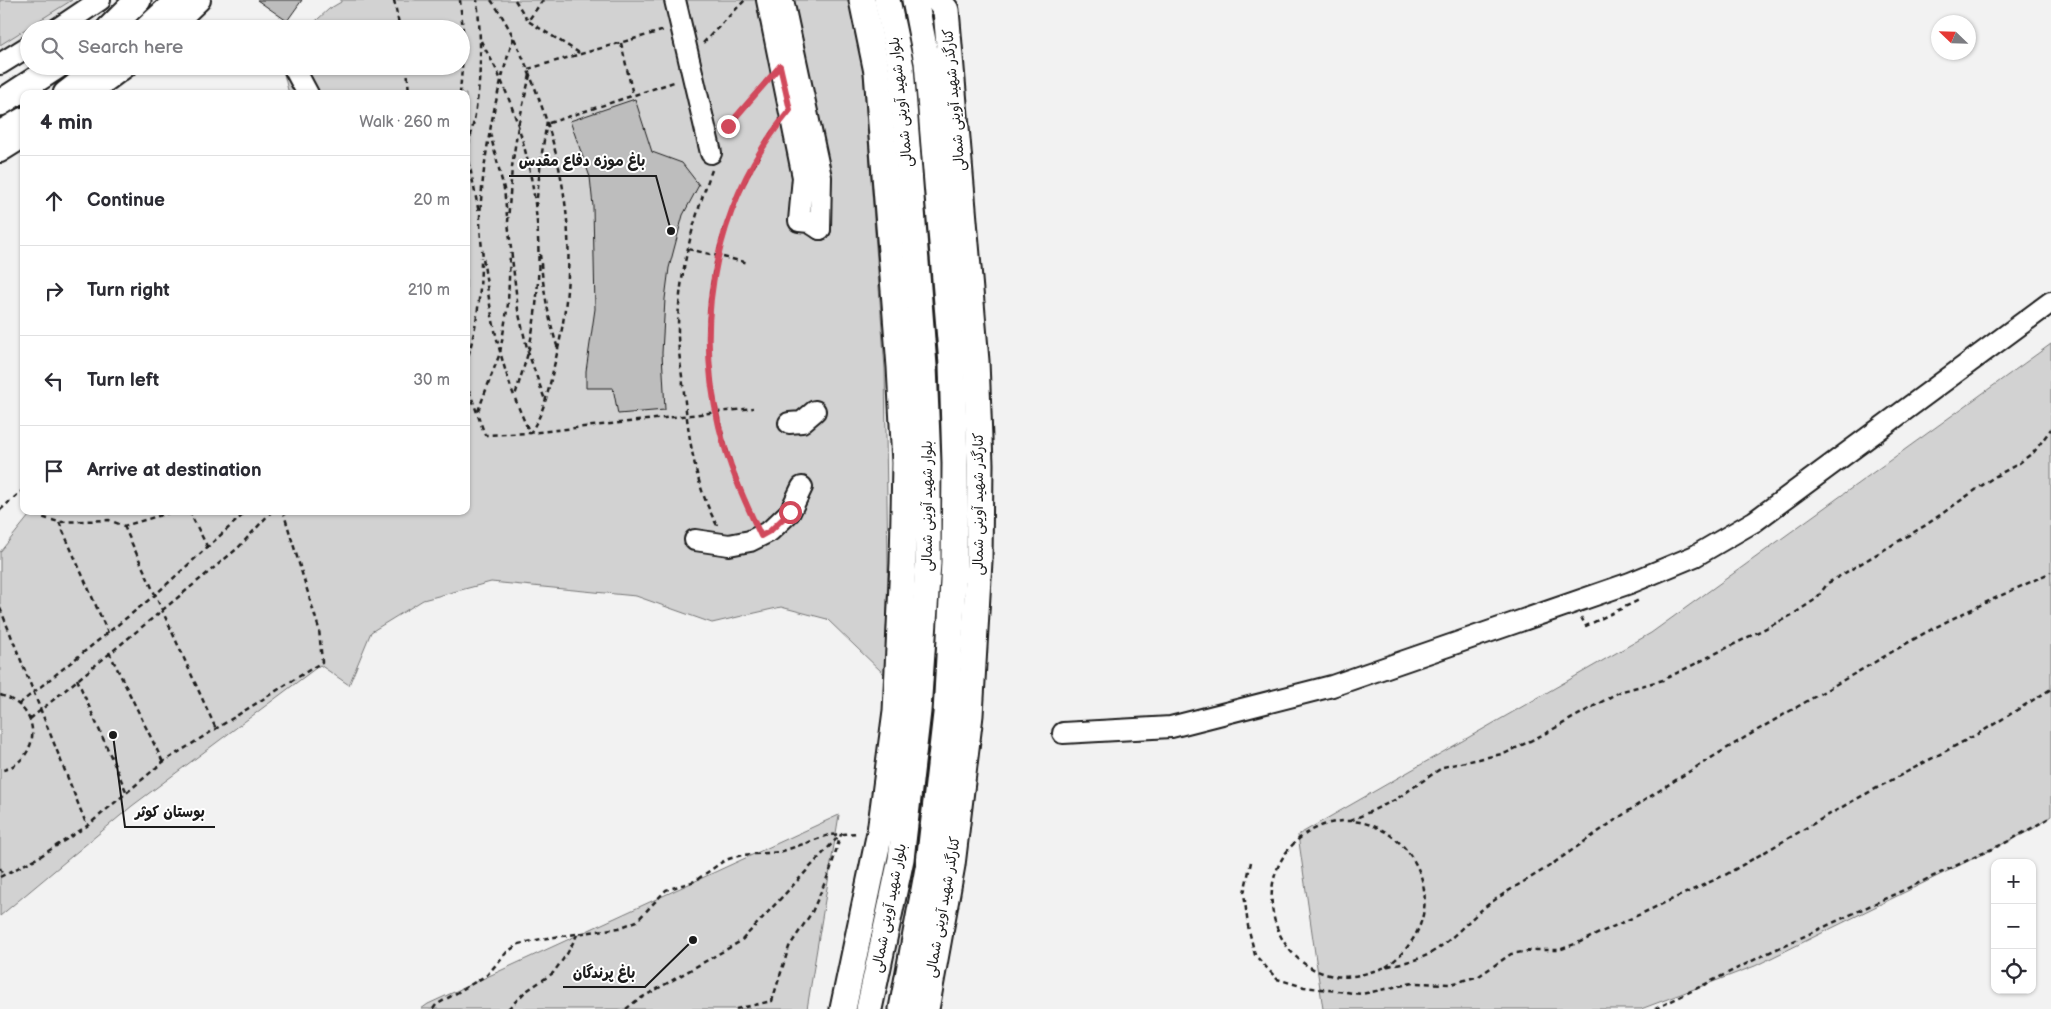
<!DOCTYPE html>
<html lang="en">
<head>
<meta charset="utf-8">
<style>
  :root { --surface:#fff; --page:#f7f7f7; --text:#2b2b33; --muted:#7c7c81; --line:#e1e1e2 }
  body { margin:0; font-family:"Balsamiq Sans","Playpen Sans Arabic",sans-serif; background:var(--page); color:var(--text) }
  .controls { position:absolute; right:15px; bottom:15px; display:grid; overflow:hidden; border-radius:10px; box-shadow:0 1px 4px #0004 }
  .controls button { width:45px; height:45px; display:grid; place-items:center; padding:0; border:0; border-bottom:1px solid var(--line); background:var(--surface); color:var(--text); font:25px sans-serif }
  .compass { position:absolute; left:1931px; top:15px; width:45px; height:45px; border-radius:50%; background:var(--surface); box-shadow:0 1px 4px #0004; rotate:293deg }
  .stop { position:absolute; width:15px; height:15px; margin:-11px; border:4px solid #d1495b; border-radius:50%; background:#fff }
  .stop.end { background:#d1495b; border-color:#fff; box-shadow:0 1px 5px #0008 }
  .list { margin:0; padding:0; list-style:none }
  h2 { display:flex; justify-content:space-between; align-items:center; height:65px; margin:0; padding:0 20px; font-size:21px }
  h2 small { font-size:16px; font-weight:400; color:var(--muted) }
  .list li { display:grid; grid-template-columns:32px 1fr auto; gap:15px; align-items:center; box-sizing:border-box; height:90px; padding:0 20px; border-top:1px solid var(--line) }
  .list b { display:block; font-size:19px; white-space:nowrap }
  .list em { font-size:16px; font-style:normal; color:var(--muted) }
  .icon { flex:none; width:28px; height:28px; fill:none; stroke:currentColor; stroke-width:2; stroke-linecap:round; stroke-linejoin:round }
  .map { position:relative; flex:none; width:2051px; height:1009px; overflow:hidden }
  .search { position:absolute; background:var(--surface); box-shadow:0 1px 4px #0004; left:20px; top:20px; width:450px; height:55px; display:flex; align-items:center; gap:12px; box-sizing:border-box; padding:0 18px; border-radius:28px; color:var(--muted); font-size:19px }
  .panel { position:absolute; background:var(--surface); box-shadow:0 1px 4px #0004; left:20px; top:90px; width:450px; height:425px; border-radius:10px }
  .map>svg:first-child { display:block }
  .built { fill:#e2e2e2 }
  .green { fill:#d2d2d2; stroke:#777 }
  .building { fill:#bdbdbd; stroke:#1c1c1c }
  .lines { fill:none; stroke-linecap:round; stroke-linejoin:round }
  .minor-casing { stroke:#1c1c1c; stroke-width:24 }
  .major-casing { stroke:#1c1c1c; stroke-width:29 }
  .path { stroke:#1c1c1c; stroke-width:2.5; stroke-dasharray:5 4; stroke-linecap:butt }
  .minor { stroke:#fff; stroke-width:20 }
  .major { stroke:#fff; stroke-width:25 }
  .route { stroke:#d1495b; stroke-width:6 }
  .labels { text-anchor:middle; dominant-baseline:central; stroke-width:4; stroke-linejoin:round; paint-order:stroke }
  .street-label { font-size:14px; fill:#1c1c1c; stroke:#fff }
  .leader { fill:none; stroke:#1c1c1c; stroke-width:2 }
  .callout-dot { fill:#1c1c1c; stroke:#fff; stroke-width:2 }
  .callout-label { font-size:15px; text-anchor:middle; font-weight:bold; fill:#1c1c1c; stroke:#fff; stroke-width:4; stroke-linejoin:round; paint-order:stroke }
</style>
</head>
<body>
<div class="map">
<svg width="2051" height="1009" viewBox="0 0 2051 1009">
  <rect width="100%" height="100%" fill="#f2f2f2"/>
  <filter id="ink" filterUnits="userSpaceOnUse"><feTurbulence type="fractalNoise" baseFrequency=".02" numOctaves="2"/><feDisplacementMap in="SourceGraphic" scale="10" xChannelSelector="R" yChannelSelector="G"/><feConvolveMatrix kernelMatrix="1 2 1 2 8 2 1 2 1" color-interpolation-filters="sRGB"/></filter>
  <g filter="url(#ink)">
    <polygon class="built" points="0,0 112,0 76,29 29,29 29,60 0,78"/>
    <g class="green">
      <polygon points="0,0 72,0 0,45"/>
      <polygon points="341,0 851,0 863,71 885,369 888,566 885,675 827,619 781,607 712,623 636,596 491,582 423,600 371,632 349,685 320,665 132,806 0,916 0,552 33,511 466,511 466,94 289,94 282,66 461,66 461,29 307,29 329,9 341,2"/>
      <polygon points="2051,344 2051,816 2033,829 1755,966 1641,1009 1323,1009 1298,835 1651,633"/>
      <polygon points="839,815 807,1009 421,1009 428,1004"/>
    </g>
    <g class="building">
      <polygon points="257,0 302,0 287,21"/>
      <polygon points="635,99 652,152 682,163 699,185 683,215 669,268 665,299 662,353 665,410 618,414 613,388 586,388 586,371 595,309 593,206 590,177 570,121"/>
    </g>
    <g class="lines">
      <defs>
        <g id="minor">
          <polyline points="675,0 711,153"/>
          <polyline points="767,0 803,177 799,221 809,222 820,229"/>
          <polyline points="783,0 821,177 820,229"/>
          <polyline points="57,29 100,0"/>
          <polyline points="170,29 200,0"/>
          <polyline points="0,64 29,46"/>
          <polyline points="293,66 308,94"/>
          <polyline points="89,94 127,66"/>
          <polyline points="0,152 24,137"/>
          <polyline points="789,423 802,422 815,411"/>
          <polyline points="695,540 729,545 750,541 770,531 790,512 802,487"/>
          <polyline points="1063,733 1171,727 1332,686 1630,583 1695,556 1755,521 2051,302"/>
        </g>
        <g id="major">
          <polyline points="109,29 138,0"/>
          <polyline points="147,29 178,0"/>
          <polyline points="66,94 102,66"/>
          <polyline points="0,103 57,66"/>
          <polyline points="0,134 24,120"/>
          <polyline points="843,1009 880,832 896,711 903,563 905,463 900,367 877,72 862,0"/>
          <polyline points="869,1009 901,859 918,711 928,563 928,463 924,366 901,67 887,0"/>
          <polyline points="902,1009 929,863 946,714 954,562 955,463 952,364 927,62 915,0"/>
          <polyline points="926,1009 952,865 970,715 979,561 980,464 976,361 946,10 938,0"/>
        </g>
      </defs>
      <use href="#minor" class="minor-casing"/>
      <use href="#major" class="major-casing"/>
      <g class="path">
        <polyline points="394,0 400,29"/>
        <polyline points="460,0 464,41 460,94"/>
        <path d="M491,0C511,27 523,57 535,88C571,182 579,267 554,366C549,389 544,413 530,433C506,384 493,332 486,278C483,258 480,238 480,217C483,155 495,95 514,36"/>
        <polyline points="515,0 528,21"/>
        <polyline points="543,0 528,21 581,54"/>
        <path d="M481,41C487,53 495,65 500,78C538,162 549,262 528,353C524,367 519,382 515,396"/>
        <polyline points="621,43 633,95"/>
        <polyline points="703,43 745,0"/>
        <polyline points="407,66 409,94"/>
        <polyline points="528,69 665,30"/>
        <polyline points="530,75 518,126 512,167 508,222 518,310 528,352 545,400"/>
        <polyline points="549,123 677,81"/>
        <polyline points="728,126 766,82"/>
        <polyline points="490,133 504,189 507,216"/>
        <polyline points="467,152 479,213"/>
        <path d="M466,154C481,101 483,54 477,0"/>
        <path d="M712,170C692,223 677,280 678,337C679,359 683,381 685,402C690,445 696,488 718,527"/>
        <polyline points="536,207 541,159 547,121"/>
        <polyline points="688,249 749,263"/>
        <path d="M540,254C543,287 548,318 558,349"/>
        <path d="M466,364C477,326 481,296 481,257"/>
        <polyline points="466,382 485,435 530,433 753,408"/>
        <polyline points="478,411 500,353 508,304 510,253"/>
        <polyline points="0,510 24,489"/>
        <polyline points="38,511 41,517 59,522 109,520 124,526 175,511"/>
        <polyline points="189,511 208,548"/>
        <path d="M754,521C700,405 687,281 753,167C760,154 766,139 776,127"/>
        <polyline points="59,522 108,633"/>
        <polyline points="124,526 216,729"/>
        <polyline points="0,608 87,826"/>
        <polyline points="1581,617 1586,626 1641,599"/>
        <polyline points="109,652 163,762"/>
        <polyline points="77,679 126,791"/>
        <path d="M0,695C43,707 43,760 0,771"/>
        <polyline points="19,704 155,595 247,511"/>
        <polyline points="30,719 238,548 272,511"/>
        <polyline points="1350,821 1395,800 1443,767 1506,753 1548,732 1619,692 1663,680 1792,615 1816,599 1828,583 1926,525 1994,477 2018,464 2034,452 2051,429"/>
        <polyline points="1251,862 1244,893 1248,926 1255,955 1277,979 1304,987 1362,994 1413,983 1451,984 1479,976 1511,954 1534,950 1559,950 1580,942 1727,874 1849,803 1983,731 2051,689"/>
        <polyline points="0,868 3,875"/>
        <polyline points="0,877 39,857 87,826 163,762 322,662 319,629 283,511"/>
        <path d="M1386,967C1481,898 1381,776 1300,838C1250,878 1269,964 1334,976C1355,979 1370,972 1389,966C1399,963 1410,962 1420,958C1446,949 1467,920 1489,904C1508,890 1529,879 1548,867C1580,845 1610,823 1642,802C1711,756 1783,715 1854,674C1883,658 1912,639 1942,624C1978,605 2015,590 2051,572"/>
        <polyline points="433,1009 436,1005 487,975 507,952 519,944 541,939 619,928 637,921 666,890 695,881 725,860 742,855 780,852 829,835 858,833"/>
        <polyline points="508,1009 525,992 553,973 567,954 577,935"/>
        <polyline points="626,1009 636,1001 741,941 840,835"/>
        <polyline points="736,1009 772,1001 789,947 812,912 830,871 841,834"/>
        <polyline points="1655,1009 1768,953 2007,842 2051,817"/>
      </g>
      <use href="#minor" class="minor"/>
      <use href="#major" class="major"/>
    </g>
  </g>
  <g class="lines" filter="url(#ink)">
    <path class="route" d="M728,126L780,66L790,110C717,198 693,316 719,426C728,464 744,500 761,536L770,531L790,512"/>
  </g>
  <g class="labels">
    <g class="street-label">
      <text transform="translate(954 100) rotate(-95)">کنارگذر شهید آوینی شمالی</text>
      <text transform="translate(901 102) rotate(-96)">بلوار شهید آوینی شمالی</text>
      <text transform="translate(978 504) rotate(-90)">کنارگذر شهید آوینی شمالی</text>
      <text transform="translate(927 506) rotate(-90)">بلوار شهید آوینی شمالی</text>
      <text transform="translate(943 907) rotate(-80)">کنارگذر شهید آوینی شمالی</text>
      <text transform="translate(889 908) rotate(-79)">بلوار شهید آوینی شمالی</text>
    </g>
  </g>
  <path class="leader" d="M671 231L656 176H509M113 735L125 827H215M693 940L645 987H563"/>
  <g class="callout-dot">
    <circle cx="671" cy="231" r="5"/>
    <circle cx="113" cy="735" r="5"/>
    <circle cx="693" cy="940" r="5"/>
  </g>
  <g class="callout-label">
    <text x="582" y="166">باغ موزه دفاع مقدس</text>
    <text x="170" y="817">بوستان کوثر</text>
    <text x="604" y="978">باغ پرندگان</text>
  </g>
</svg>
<div class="controls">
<button>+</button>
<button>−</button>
<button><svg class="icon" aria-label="locate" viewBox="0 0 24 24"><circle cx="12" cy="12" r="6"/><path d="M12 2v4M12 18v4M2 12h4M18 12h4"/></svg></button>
</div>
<svg class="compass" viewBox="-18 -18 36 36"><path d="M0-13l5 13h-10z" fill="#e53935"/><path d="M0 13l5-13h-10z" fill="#7c7c81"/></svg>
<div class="stop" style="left:790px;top:512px"></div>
<div class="stop end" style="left:728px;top:126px"></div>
<div class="search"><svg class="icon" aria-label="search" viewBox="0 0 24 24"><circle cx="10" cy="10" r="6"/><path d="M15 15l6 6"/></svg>Search here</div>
<section class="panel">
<h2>4 min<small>Walk · 260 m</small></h2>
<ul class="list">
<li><svg class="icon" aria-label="ahead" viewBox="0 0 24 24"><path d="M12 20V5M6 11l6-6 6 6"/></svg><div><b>Continue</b></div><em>20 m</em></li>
<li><svg class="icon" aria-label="right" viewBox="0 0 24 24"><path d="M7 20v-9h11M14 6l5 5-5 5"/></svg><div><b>Turn right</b></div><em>210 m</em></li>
<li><svg class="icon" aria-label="left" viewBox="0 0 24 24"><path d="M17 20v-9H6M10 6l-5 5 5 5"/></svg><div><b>Turn left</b></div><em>30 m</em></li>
<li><svg class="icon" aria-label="arrive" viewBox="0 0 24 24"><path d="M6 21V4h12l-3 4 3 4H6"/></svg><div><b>Arrive at destination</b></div></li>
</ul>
</section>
</div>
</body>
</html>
